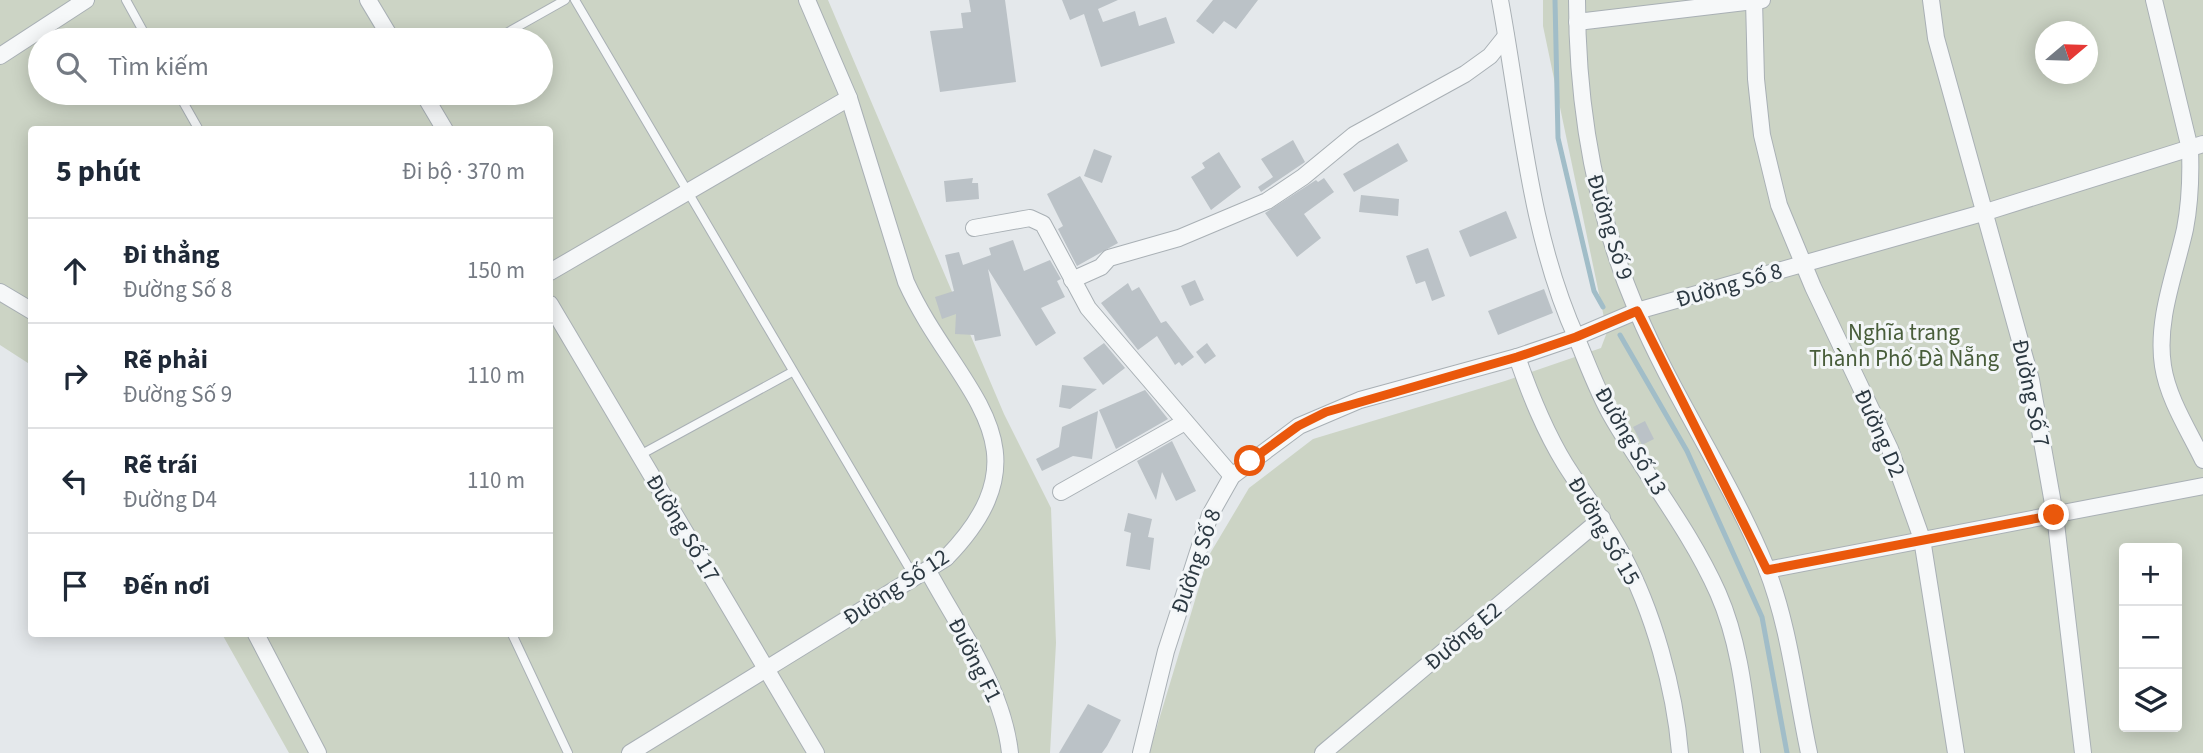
<!DOCTYPE html>
<html lang="vi">
<head>
<meta charset="utf-8">
<style>
  :root { --surface:#fff; --page:#f6f6f7; --text:#1f2937; --muted:#747a83; --line:#e0e1e3 }
  body { margin:0; font-family:"Source Sans 3",sans-serif; background:var(--page); color:var(--text) }
  .controls { position:absolute; right:21px; bottom:21px; display:grid; overflow:hidden; border-radius:7px; box-shadow:0 4px 18px #0003 }
  .controls button { width:63px; height:63px; display:grid; place-items:center; padding:0; border:0; border-bottom:2px solid var(--line); background:var(--surface); color:var(--text); font:35px sans-serif }
  .compass { position:absolute; left:2035px; top:21px; width:63px; height:63px; border-radius:50%; background:var(--surface); box-shadow:0 4px 18px #0003; rotate:71deg }
  .stop { position:absolute; width:21px; height:21px; margin:-16px; border:5px solid #ea580c; border-radius:50%; background:#fff }
  .stop.end { background:#ea580c; border-color:#fff; box-shadow:0 2px 7px #0008 }
  .list { margin:0; padding:0; list-style:none }
  h2 { display:flex; justify-content:space-between; align-items:center; height:91px; margin:0; padding:0 28px; font-size:30px }
  h2 small { font-size:23px; font-weight:400; color:var(--muted) }
  .list li { display:grid; grid-template-columns:46px 1fr auto; gap:21px; align-items:center; box-sizing:border-box; height:105px; padding:0 28px; border-top:2px solid var(--line) }
  .list b { display:block; font-size:26px; white-space:nowrap }
  .list p { margin:0; font-size:23px; white-space:nowrap; color:var(--muted) }
  .list em { font-size:23px; font-style:normal; color:var(--muted) }
  .icon { flex:none; width:38px; height:38px; fill:none; stroke:currentColor; stroke-width:2; stroke-linecap:round; stroke-linejoin:round }
  .map { position:relative; flex:none; width:2203px; height:753px; overflow:hidden }
  .search { position:absolute; background:var(--surface); box-shadow:0 4px 18px #0003; left:28px; top:28px; width:525px; height:77px; display:flex; align-items:center; gap:18px; box-sizing:border-box; padding:0 24px; border-radius:38px; color:var(--muted); font-size:26px }
  .panel { position:absolute; background:var(--surface); box-shadow:0 4px 18px #0003; left:28px; top:126px; width:525px; height:511px; border-radius:7px }
  .map>svg:first-child { display:block }
  .green { fill:#ccd4c5; fill-rule:evenodd }
  .lines { fill:none; stroke-linecap:round; stroke-linejoin:round }
  .stream { stroke:#a1bdc8; stroke-width:5 }
  .building { fill:#bbc2c7 }
  .lane-casing { stroke:#a9b0b5; stroke-width:10 }
  .street-casing { stroke:#a9b0b5; stroke-width:18 }
  .lane { stroke:#f6f8f9; stroke-width:8 }
  .street { stroke:#f6f8f9; stroke-width:16 }
  .route { stroke:#ea580c; stroke-width:9 }
  .labels { text-anchor:middle; dominant-baseline:central; stroke-width:6; stroke-linejoin:round; paint-order:stroke }
  .street-label { font-size:23px; fill:#2c3942; stroke:#f3f6f8 }
  .park-label { font-size:23px; fill:#485d3a; stroke:#f3f6f8 }
</style>
</head>
<body>
<div class="map">
<svg width="2203" height="753" viewBox="0 0 2203 753">
  <rect width="100%" height="100%" fill="#e4e8eb"/>
  <g class="green">
    <path d="M0,0H828L1004,414L1051,508L1056,643L1050,753H289L222,634H550V130H32L31,365L0,345ZM40,40H541V93H40Z"/>
    <path d="M1543,0H2203V753H1149L1208,557L1249,488L1313,439L1505,381L1601,348L1607,332L1543,26ZM2046,32H2088V74H2046ZM2124,548H2177V727H2124Z"/>
  </g>
  <g class="lines">
    <g class="stream">
      <polyline points="1555,0 1558,138 1594,291 1603,307"/>
      <polyline points="1620,335 1687,451 1762,617 1787,753"/>
    </g>
  </g>
  <g class="building">
    <polygon points="969,0 1005,0 1016,82 940,92 930,31 963,28 961,13 971,12"/>
    <polygon points="1062,0 1118,0 1098,9 1103,22 1135,11 1139,26 1166,17 1175,43 1101,67 1084,14 1070,20"/>
    <polygon points="1213,0 1258,0 1236,29 1224,21 1213,34 1196,21"/>
    <polygon points="1293,140 1305,162 1261,192 1258,187 1273,177 1261,159"/>
    <polygon points="1398,143 1408,161 1354,192 1343,174"/>
    <polygon points="1094,149 1112,156 1102,183 1084,176"/>
    <polygon points="1219,152 1241,187 1211,210 1191,177 1205,168 1202,163"/>
    <polygon points="1080,176 1118,243 1077,266 1058,229 1063,226 1047,194"/>
    <polygon points="973,178 972,183 978,183 979,199 946,202 944,181"/>
    <polygon points="1324,178 1334,192 1304,214 1321,238 1297,257 1265,213 1316,180 1318,182"/>
    <polygon points="1361,195 1399,199 1398,216 1359,212"/>
    <polygon points="1506,211 1517,238 1470,257 1459,231"/>
    <polygon points="1013,240 1024,271 1050,260 1061,279 1057,281 1065,297 1041,308 1056,333 1036,346 988,269 1001,336 975,341 974,335 955,334 956,314 942,319 935,297 954,291 945,255 959,252 963,265 991,255 989,248"/>
    <polygon points="1428,248 1445,296 1432,301 1425,281 1416,284 1406,256"/>
    <polygon points="1195,280 1204,300 1190,306 1181,286"/>
    <polygon points="1128,283 1132,291 1139,287 1161,323 1166,321 1194,357 1182,366 1179,362 1175,365 1157,336 1138,350 1101,303"/>
    <polygon points="1544,289 1553,313 1498,335 1488,311"/>
    <polygon points="1104,343 1125,368 1103,385 1083,358"/>
    <polygon points="1207,343 1216,356 1205,364 1196,352"/>
    <polygon points="1062,385 1097,389 1070,409 1059,407"/>
    <polygon points="1145,390 1168,419 1116,449 1099,410"/>
    <polygon points="1098,411 1092,459 1073,456 1042,471 1036,459 1059,447 1062,427"/>
    <polygon points="1645,421 1654,439 1642,445 1633,427"/>
    <polygon points="1172,441 1196,491 1176,501 1162,472 1156,500 1137,461"/>
    <polygon points="1128,513 1152,519 1148,537 1154,538 1150,570 1126,566 1131,533 1124,531"/>
    <polygon points="1088,704 1121,720 1107,746 1102,753 1059,753"/>
  </g>
  <g class="lines">
    <defs>
      <g id="lane">
        <polyline points="126,0 148,40"/>
        <polyline points="575,0 915,578"/>
        <polyline points="494,40 565,0"/>
        <polyline points="178,93 199,130"/>
        <polyline points="640,455 792,372"/>
        <polyline points="512,634 568,753"/>
      </g>
      <g id="street">
        <polyline points="368,0 392,40"/>
        <path d="M1500,0C1521,113 1529,233 1577,339C1588,365 1598,393 1612,417C1646,476 1690,530 1718,593C1740,643 1745,699 1752,753"/>
        <path d="M1577,0C1577,107 1595,212 1637,311C1674,399 1730,478 1766,567C1789,625 1796,692 1809,753"/>
        <polyline points="1754,0 1756,79 1762,135 1779,205 1813,287 1890,449 1922,539 1956,753"/>
        <polyline points="1931,0 1936,38 2031,380 2055,515 2083,753"/>
        <path d="M2154,0L2190,149C2191,176 2190,203 2185,229C2175,274 2156,320 2163,366C2168,399 2189,431 2203,460"/>
        <polyline points="1577,22 1762,0"/>
        <polyline points="0,56 86,0"/>
        <polyline points="423,93 445,130"/>
        <polyline points="974,228 1030,218 1043,224 1088,308 1232,476"/>
        <polyline points="550,272 849,98"/>
        <polyline points="1072,280 1101,267 1109,258 1179,238 1267,201 1303,177 1354,135 1465,74 1490,56 1506,36"/>
        <polyline points="0,292 32,311"/>
        <polyline points="550,304 816,753"/>
        <path d="M1517,357C1530,394 1544,430 1565,464C1584,494 1605,522 1622,554C1653,610 1675,690 1680,753"/>
        <polyline points="1061,492 1185,422"/>
        <polyline points="1767,570 2203,486"/>
        <path d="M928,571C959,628 1003,688 1010,753"/>
        <polyline points="256,634 318,753"/>
        <path d="M630,753L946,558C1056,445 955,390 906,282L849,98L807,0"/>
        <polyline points="1141,753 1166,651 1210,515 1232,476 1299,426 1360,400 1517,357 1576,337 1637,311 1986,212 2203,144"/>
        <polyline points="1323,753 1602,518"/>
      </g>
    </defs>
    <use href="#lane" class="lane-casing"/>
    <use href="#street" class="street-casing"/>
    <use href="#lane" class="lane"/>
    <use href="#street" class="street"/>
  </g>
  <g class="lines">
    <polyline class="route" points="1250,461 1298,426 1326,412 1517,357 1576,337 1637,311 1767,570 2054,515"/>
  </g>
  <g class="labels">
    <g class="street-label">
      <text transform="translate(1610 227) rotate(73)">Đường Số 9</text>
      <text transform="translate(1729 285) rotate(-16)">Đường Số 8</text>
      <text transform="translate(2031 393) rotate(78)">Đường Số 7</text>
      <text transform="translate(1880 433) rotate(66)">Đường D2</text>
      <text transform="translate(1631 441) rotate(60)">Đường Số 13</text>
      <text transform="translate(683 528) rotate(59)">Đường Số 17</text>
      <text transform="translate(1604 531) rotate(60)">Đường Số 15</text>
      <text transform="translate(1196 561) rotate(-71)">Đường Số 8</text>
      <text transform="translate(896 587) rotate(-33)">Đường Số 12</text>
      <text transform="translate(1463 636) rotate(-40)">Đường E2</text>
      <text transform="translate(975 660) rotate(63)">Đường F1</text>
    </g>
    <g class="park-label">
      <text x="1904" y="332">Nghĩa trang<tspan x="1904" dy="26">Thành Phố Đà Nẵng</tspan></text>
    </g>
  </g>
</svg>
<div class="controls">
<button>+</button>
<button>−</button>
<button><svg class="icon" aria-label="layers" viewBox="0 0 24 24"><path d="M12 4l9 5-9 5-9-5zM3 14l9 5 9-5"/></svg></button>
</div>
<svg class="compass" viewBox="-18 -18 36 36"><path d="M0-13l5 13h-10z" fill="#e53935"/><path d="M0 13l5-13h-10z" fill="#747a83"/></svg>
<div class="stop" style="left:1250px;top:461px"></div>
<div class="stop end" style="left:2054px;top:515px"></div>
<div class="search"><svg class="icon" aria-label="search" viewBox="0 0 24 24"><circle cx="10" cy="10" r="6"/><path d="M15 15l6 6"/></svg>Tìm kiếm</div>
<section class="panel">
<h2>5 phút<small>Đi bộ · 370 m</small></h2>
<ul class="list">
<li><svg class="icon" aria-label="ahead" viewBox="0 0 24 24"><path d="M12 20V5M6 11l6-6 6 6"/></svg><div><b>Đi thẳng</b><p>Đường Số 8</p></div><em>150 m</em></li>
<li><svg class="icon" aria-label="right" viewBox="0 0 24 24"><path d="M7 20v-9h11M14 6l5 5-5 5"/></svg><div><b>Rẽ phải</b><p>Đường Số 9</p></div><em>110 m</em></li>
<li><svg class="icon" aria-label="left" viewBox="0 0 24 24"><path d="M17 20v-9H6M10 6l-5 5 5 5"/></svg><div><b>Rẽ trái</b><p>Đường D4</p></div><em>110 m</em></li>
<li><svg class="icon" aria-label="arrive" viewBox="0 0 24 24"><path d="M6 21V4h12l-3 4 3 4H6"/></svg><div><b>Đến nơi</b></div></li>
</ul>
</section>
</div>
</body>
</html>
